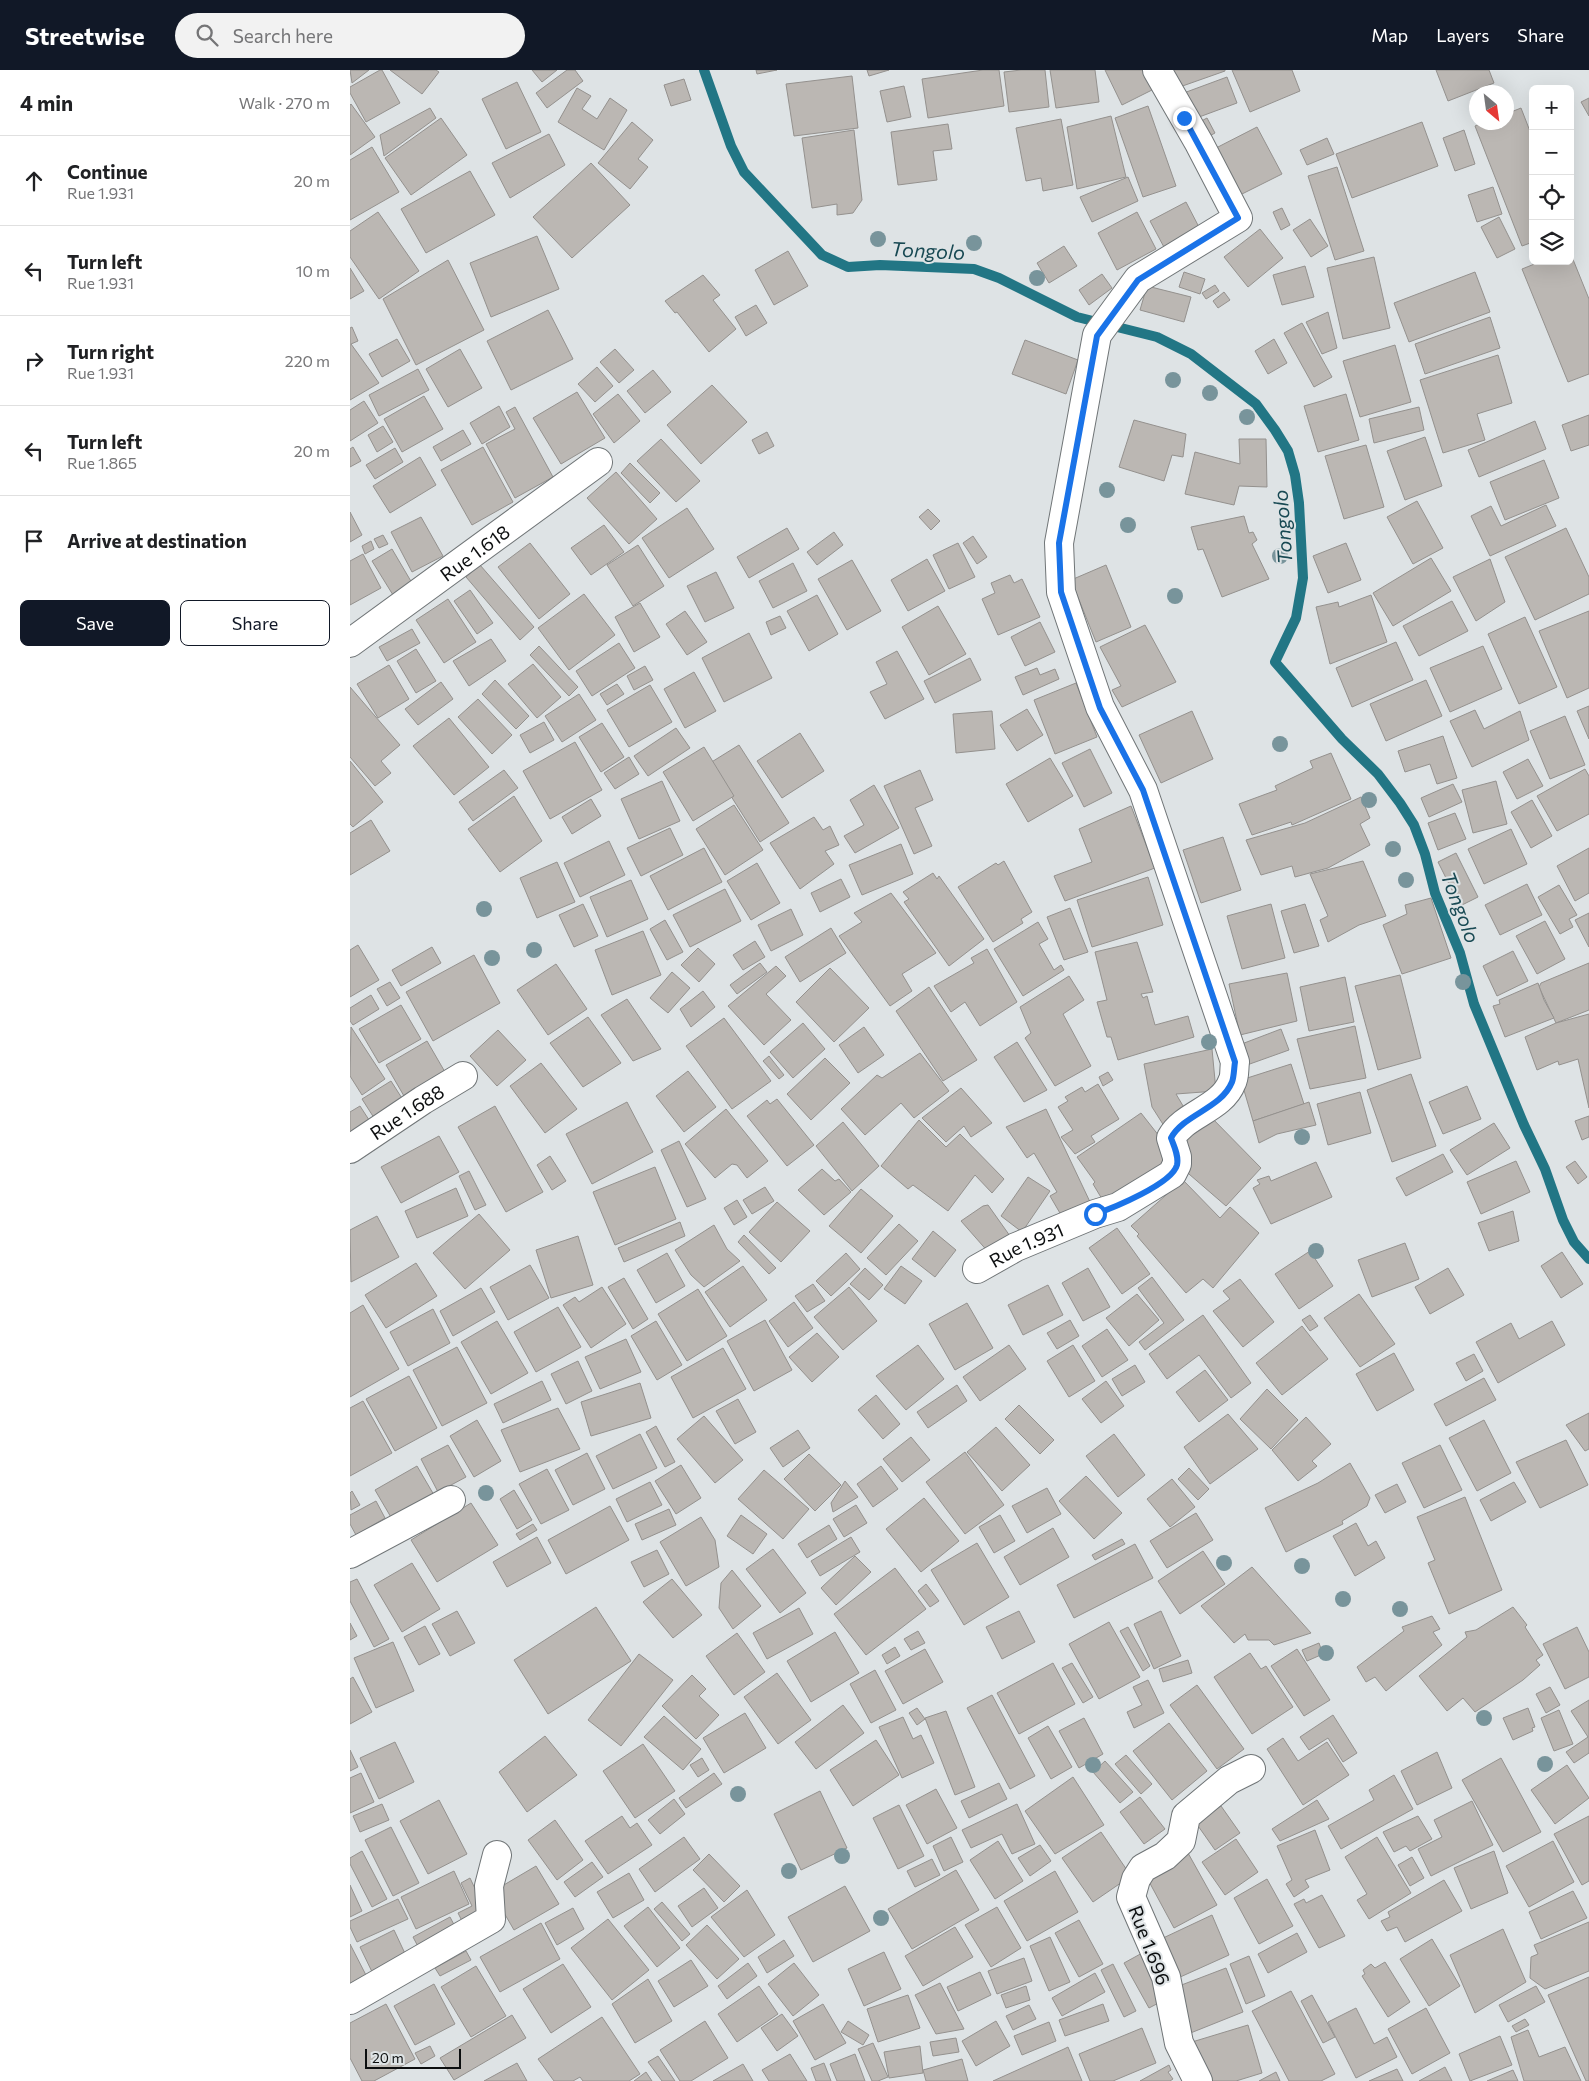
<!DOCTYPE html>
<html lang="en">
<head>
<meta charset="utf-8">
<style>
  :root { --surface:#fff; --page:#f2f2f2; --text:#202124; --muted:#757577; --line:#e0e0e0; --accent:#111827 }
  body { margin:0; font-family:Commissioner,sans-serif; background:var(--page); color:var(--text) }
  .controls { position:absolute; right:15px; top:15px; display:grid; overflow:hidden; border-radius:8px; box-shadow:0 5px 20px #0002 }
  .controls button { width:45px; height:45px; display:grid; place-items:center; padding:0; border:0; border-bottom:1px solid var(--line); background:var(--surface); color:var(--text); font:25px sans-serif }
  .compass { position:absolute; left:1119px; top:15px; width:45px; height:45px; border-radius:50%; background:var(--surface); box-shadow:0 5px 20px #0002; rotate:151deg }
  .scale { position:absolute; left:15px; bottom:12px; width:96px; box-sizing:border-box; padding-left:5px; border:2px solid #0c0e0f; border-top:0; font-size:14px; line-height:18px; white-space:nowrap; color:#0c0e0f; -webkit-text-stroke:4px #dee3e5; paint-order:stroke }
  .stop { position:absolute; width:15px; height:15px; margin:-11px; border:4px solid #1a73e8; border-radius:50%; background:#fff }
  .stop.end { background:#1a73e8; border-color:#fff; box-shadow:0 1px 5px #0008 }
  .list { margin:0; padding:0; list-style:none }
  h2 { display:flex; justify-content:space-between; align-items:center; height:65px; margin:0; padding:0 20px; font-size:21px }
  h2 small { font-size:16px; font-weight:400; color:var(--muted) }
  .list li { display:grid; grid-template-columns:32px 1fr auto; gap:15px; align-items:center; box-sizing:border-box; height:90px; padding:0 20px; border-top:1px solid var(--line) }
  .list b { display:block; font-size:19px; white-space:nowrap }
  .list p { margin:0; font-size:16px; white-space:nowrap; color:var(--muted) }
  .list em { font-size:16px; font-style:normal; color:var(--muted) }
  .actions { display:flex; gap:10px; padding:15px 20px }
  .actions a { flex:1; padding:11px 0; border:1px solid var(--accent); border-radius:8px; text-align:center; font-size:18px; color:var(--accent) }
  .actions .main { background:var(--accent); color:#fff }
  .icon { flex:none; width:28px; height:28px; fill:none; stroke:currentColor; stroke-width:2; stroke-linecap:round; stroke-linejoin:round }
  .map { position:relative; flex:none; width:1239px; height:2011px; overflow:hidden }
  header { display:flex; align-items:center; gap:30px; box-sizing:border-box; height:70px; padding:0 25px; background:var(--accent); color:#fff }
  header strong { font-size:24px }
  nav { display:flex; gap:28px; margin-inline-start:auto; font-size:18px }
  .search { width:350px; height:45px; background:var(--page); display:flex; align-items:center; gap:12px; box-sizing:border-box; padding:0 18px; border-radius:28px; color:var(--muted); font-size:19px }
  main { display:flex }
  aside { flex:1; background:var(--surface) }
  .map>svg:first-child { display:block }
  .lines { fill:none; stroke-linecap:round; stroke-linejoin:round }
  .stream { stroke:#227685; stroke-width:10 }
  .building { fill:#bbb7b3; stroke:#94918e }
  .street-casing { stroke:#707577; stroke-width:30 }
  .street { stroke:#fff; stroke-width:28 }
  .tree { fill:#78949b }
  .route { stroke:#1a73e8; stroke-width:6 }
  .labels { text-anchor:middle; dominant-baseline:central; stroke-width:4; stroke-linejoin:round; paint-order:stroke }
  .street-label { font-size:19px; fill:#0c0e0f; stroke:#dee3e5 }
  .water-label { font-size:20px; font-style:italic; fill:#184953; stroke:#dee3e5 }
</style>
</head>
<body>
<header>
<strong>Streetwise</strong>
<div class="search"><svg class="icon" aria-label="search" viewBox="0 0 24 24"><circle cx="10" cy="10" r="6"/><path d="M15 15l6 6"/></svg>Search here</div>
<nav><a>Map</a><a>Layers</a><a>Share</a></nav>
</header>
<main>
<aside>
<h2>4 min<small>Walk · 270 m</small></h2>
<ul class="list">
<li><svg class="icon" aria-label="ahead" viewBox="0 0 24 24"><path d="M12 20V5M6 11l6-6 6 6"/></svg><div><b>Continue</b><p>Rue 1.931</p></div><em>20 m</em></li>
<li><svg class="icon" aria-label="left" viewBox="0 0 24 24"><path d="M17 20v-9H6M10 6l-5 5 5 5"/></svg><div><b>Turn left</b><p>Rue 1.931</p></div><em>10 m</em></li>
<li><svg class="icon" aria-label="right" viewBox="0 0 24 24"><path d="M7 20v-9h11M14 6l5 5-5 5"/></svg><div><b>Turn right</b><p>Rue 1.931</p></div><em>220 m</em></li>
<li><svg class="icon" aria-label="left" viewBox="0 0 24 24"><path d="M17 20v-9H6M10 6l-5 5 5 5"/></svg><div><b>Turn left</b><p>Rue 1.865</p></div><em>20 m</em></li>
<li><svg class="icon" aria-label="arrive" viewBox="0 0 24 24"><path d="M6 21V4h12l-3 4 3 4H6"/></svg><div><b>Arrive at destination</b></div></li>
</ul>
<div class="actions"><a class="main">Save</a><a>Share</a></div>
</aside>
<div class="map">
<svg width="1239" height="2011" viewBox="0 0 1239 2011">
  <rect width="100%" height="100%" fill="#dee3e5"/>
  <g class="lines">
    <polyline class="stream" points="354,0 381,76 394,102 472,185 498,197 530,195 624,199 649,208 727,247 807,267 841,284 906,334 925,360 938,381 945,405 949,433 953,508 946,548 925,592 992,669 1028,704 1050,733 1064,755 1075,784 1085,823 1110,883 1124,934 1174,1055 1195,1099 1213,1150 1224,1172 1239,1189"/>
  </g>
  <g class="building">
    <polygon points="0,0 19,0 2,13"/>
    <polygon points="30,0 32,0 50,33 16,52 0,23 0,17"/>
    <polygon points="40,0 86,0 89,2 72,24"/>
    <polygon points="182,0 207,0 192,12"/>
    <polygon points="217,0 225,0 233,11 197,38 186,23"/>
    <polygon points="406,0 427,0 407,4"/>
    <polygon points="517,0 539,0 519,6"/>
    <polygon points="633,0 649,0 654,36 578,48 572,9"/>
    <polygon points="671,0 695,0 699,37 659,42 654,2"/>
    <polygon points="700,0 745,0 749,32 706,38"/>
    <polygon points="755,0 793,0 802,20 772,35"/>
    <polygon points="817,0 875,0 875,1 824,19"/>
    <polygon points="882,0 942,0 950,21 900,42"/>
    <polygon points="1086,0 1139,0 1144,13 1098,31"/>
    <polygon points="502,6 508,58 444,66 436,14"/>
    <polygon points="877,7 887,33 841,50 831,24"/>
    <polygon points="334,9 341,30 321,36 314,15"/>
    <polygon points="167,12 191,62 156,79 132,29"/>
    <polygon points="554,16 561,47 537,52 530,21"/>
    <polygon points="227,18 241,26 232,39 247,49 260,28 277,40 254,80 208,52"/>
    <polygon points="1239,28 1239,46 1231,32"/>
    <polygon points="1,34 25,67 0,85 0,35"/>
    <polygon points="798,36 826,116 793,127 765,48"/>
    <polygon points="80,38 86,48 34,86 30,65"/>
    <polygon points="1171,38 1183,69 1183,172 1172,176 1125,56 1134,52 1156,52 1156,44"/>
    <polygon points="761,46 776,107 727,119 717,57"/>
    <polygon points="91,48 117,85 61,125 35,88"/>
    <polygon points="857,48 865,63 852,70 844,55"/>
    <polygon points="711,49 723,115 693,121 691,108 676,111 666,58"/>
    <polygon points="282,52 303,70 288,89 298,97 280,119 248,93"/>
    <polygon points="1072,52 1088,96 1002,128 986,84"/>
    <polygon points="598,54 602,79 583,81 587,110 548,115 541,62"/>
    <polygon points="907,57 932,104 890,125 866,78"/>
    <polygon points="504,60 512,130 503,143 487,145 487,134 462,138 452,68"/>
    <polygon points="1114,60 1125,94 1105,101 1093,68"/>
    <polygon points="199,64 215,95 160,128 142,93"/>
    <polygon points="977,68 984,84 957,95 950,80"/>
    <polygon points="22,77 49,122 0,150 0,90"/>
    <polygon points="241,93 280,135 222,188 183,147"/>
    <polygon points="987,97 1014,181 985,190 958,106"/>
    <polygon points="120,101 145,145 76,183 51,139"/>
    <polygon points="778,107 788,131 742,152 730,127"/>
    <polygon points="1143,117 1152,144 1127,152 1118,125"/>
    <polygon points="836,132 851,161 815,179 800,151"/>
    <polygon points="932,138 940,155 931,160 923,142"/>
    <polygon points="28,142 69,201 29,229 0,187 0,161"/>
    <polygon points="787,142 806,179 767,200 748,163"/>
    <polygon points="1149,147 1165,179 1147,188 1131,157"/>
    <polygon points="960,149 978,176 961,187 943,160"/>
    <polygon points="910,159 933,188 898,217 874,187"/>
    <polygon points="187,166 209,219 141,247 120,193"/>
    <polygon points="714,176 727,196 699,213 687,193"/>
    <polygon points="438,181 458,216 424,235 405,200"/>
    <polygon points="1220,182 1239,229 1239,304 1218,312 1172,199 1192,191 1220,191"/>
    <polygon points="1024,187 1040,258 993,269 977,198"/>
    <polygon points="98,190 134,260 66,295 33,229"/>
    <polygon points="955,196 964,227 932,235 923,205"/>
    <polygon points="0,198 14,221 0,229"/>
    <polygon points="834,202 855,209 850,224 829,217"/>
    <polygon points="1125,202 1140,242 1059,272 1044,233"/>
    <polygon points="752,204 762,218 739,235 729,220"/>
    <polygon points="353,205 370,225 363,230 386,259 359,282 327,242 325,243 315,231"/>
    <polygon points="865,215 869,221 856,229 852,223"/>
    <polygon points="797,216 841,227 834,252 790,240"/>
    <polygon points="874,222 880,230 868,238 863,231"/>
    <polygon points="406,235 417,253 396,266 385,247"/>
    <polygon points="198,240 223,289 161,320 137,271"/>
    <polygon points="978,242 987,278 972,284 956,252"/>
    <polygon points="1140,247 1150,278 1075,304 1065,274"/>
    <polygon points="952,253 982,307 964,317 934,263"/>
    <polygon points="2,257 8,271 1,274 29,313 0,330 0,258"/>
    <polygon points="47,269 60,291 32,307 19,284"/>
    <polygon points="924,269 937,293 918,304 905,281"/>
    <polygon points="675,270 728,290 716,324 662,304"/>
    <polygon points="1045,275 1061,332 1010,347 993,291"/>
    <polygon points="110,279 132,318 98,337 76,299"/>
    <polygon points="265,279 284,300 269,313 250,292"/>
    <polygon points="1148,285 1162,333 1127,344 1135,370 1093,383 1070,310"/>
    <polygon points="247,297 263,316 245,332 228,314"/>
    <polygon points="68,299 79,320 29,346 19,325"/>
    <polygon points="303,300 321,322 295,343 277,321"/>
    <polygon points="362,315 397,352 351,394 317,355"/>
    <polygon points="227,322 255,368 211,394 183,348"/>
    <polygon points="268,324 290,351 264,373 243,344"/>
    <polygon points="996,324 1009,370 968,382 954,336"/>
    <polygon points="74,326 93,359 52,382 34,349"/>
    <polygon points="14,331 28,353 0,371 0,340"/>
    <polygon points="149,336 160,357 132,374 120,353"/>
    <polygon points="165,337 203,407 165,428 136,374 165,359 156,342"/>
    <polygon points="1069,337 1074,360 1024,373 1019,349"/>
    <polygon points="1239,345 1239,375 1221,381 1212,355"/>
    <polygon points="784,350 836,364 833,387 822,385 814,411 769,397"/>
    <polygon points="1185,351 1196,379 1129,407 1118,380"/>
    <polygon points="33,356 43,372 27,382 18,365"/>
    <polygon points="113,360 121,374 91,391 83,377"/>
    <polygon points="417,362 424,376 409,384 402,370"/>
    <polygon points="1075,367 1092,416 1055,430 1037,381"/>
    <polygon points="311,369 350,411 326,432 287,391"/>
    <polygon points="889,369 916,369 917,417 889,416 884,435 835,424 845,382 890,394"/>
    <polygon points="1016,375 1034,437 994,449 975,386"/>
    <polygon points="3,377 11,391 0,397 0,379"/>
    <polygon points="133,377 163,432 122,455 91,400"/>
    <polygon points="45,378 53,392 25,409 16,395"/>
    <polygon points="70,387 86,415 40,443 23,416"/>
    <polygon points="1194,390 1209,428 1155,450 1140,412"/>
    <polygon points="280,393 310,423 300,433 271,403"/>
    <polygon points="266,402 307,449 279,474 237,428"/>
    <polygon points="1067,431 1093,478 1063,494 1037,447"/>
    <polygon points="1196,435 1206,456 1140,486 1121,446 1141,436 1151,456"/>
    <polygon points="337,438 364,479 319,508 292,468"/>
    <polygon points="578,439 590,451 581,460 569,447"/>
    <polygon points="0,442 12,465 0,472"/>
    <polygon points="894,446 899,463 903,462 907,470 902,474 919,509 872,527 853,479 848,480 841,457"/>
    <polygon points="71,447 93,486 62,502 41,462"/>
    <polygon points="254,455 274,482 241,505 221,478"/>
    <polygon points="437,458 449,479 399,508 387,487"/>
    <polygon points="1216,458 1239,507 1239,524 1185,550 1155,487"/>
    <polygon points="484,462 493,475 467,495 457,482"/>
    <polygon points="33,465 38,474 29,478 24,469"/>
    <polygon points="623,466 637,487 627,494 613,473"/>
    <polygon points="21,471 24,479 15,484 12,476"/>
    <polygon points="180,473 220,524 189,549 148,497"/>
    <polygon points="608,473 625,507 599,519 583,485"/>
    <polygon points="996,473 1011,510 978,523 963,486"/>
    <polygon points="288,475 314,516 283,536 257,495"/>
    <polygon points="42,479 62,513 43,525 22,491"/>
    <polygon points="13,484 31,518 0,535 0,491"/>
    <polygon points="1081,488 1101,521 1043,556 1023,523"/>
    <polygon points="577,489 595,521 558,541 541,510"/>
    <polygon points="1140,489 1155,532 1126,551 1103,507"/>
    <polygon points="502,490 531,541 497,560 468,509"/>
    <polygon points="443,493 457,521 423,538 409,511"/>
    <polygon points="130,495 184,557 170,570 116,507"/>
    <polygon points="756,495 781,557 746,572 721,510"/>
    <polygon points="366,502 384,538 355,552 337,516"/>
    <polygon points="660,505 664,513 672,509 690,547 648,565 632,529 645,523 641,513"/>
    <polygon points="120,520 143,553 127,564 104,531"/>
    <polygon points="234,524 265,565 219,600 188,558"/>
    <polygon points="467,525 488,564 459,581 437,541"/>
    <polygon points="1021,525 1037,572 980,594 966,537 988,532 989,537"/>
    <polygon points="98,529 126,572 94,593 66,550"/>
    <polygon points="1102,531 1118,561 1069,586 1053,556"/>
    <polygon points="290,533 310,567 284,582 265,547"/>
    <polygon points="588,536 616,584 579,605 552,557"/>
    <polygon points="335,541 357,572 337,585 316,554"/>
    <polygon points="1239,541 1239,618 1217,628 1189,561"/>
    <polygon points="430,546 436,558 421,565 416,552"/>
    <polygon points="1175,547 1207,617 1169,634 1138,564"/>
    <polygon points="690,552 705,582 675,596 661,567"/>
    <polygon points="795,555 826,612 772,637 762,620 771,616 750,577"/>
    <polygon points="62,559 70,573 37,591 29,577"/>
    <polygon points="399,563 422,608 374,632 352,588"/>
    <polygon points="141,569 156,591 119,616 103,591"/>
    <polygon points="1046,572 1063,610 1002,637 986,598"/>
    <polygon points="269,573 285,598 242,626 226,601"/>
    <polygon points="189,576 228,617 219,626 180,585"/>
    <polygon points="1133,576 1152,619 1100,642 1080,598"/>
    <polygon points="66,579 86,611 66,623 47,591"/>
    <polygon points="547,581 574,629 535,649 520,622 537,614 526,592"/>
    <polygon points="620,588 631,610 585,633 574,611"/>
    <polygon points="183,594 211,627 187,648 158,614"/>
    <polygon points="39,595 59,629 28,648 7,614"/>
    <polygon points="295,596 303,610 284,620 277,606"/>
    <polygon points="687,598 690,605 705,599 709,609 673,625 665,607"/>
    <polygon points="344,602 366,641 335,658 314,619"/>
    <polygon points="145,610 179,646 166,659 132,624"/>
    <polygon points="1076,610 1092,646 1036,671 1020,634"/>
    <polygon points="91,612 103,629 68,655 55,639"/>
    <polygon points="726,613 747,667 705,684 684,630"/>
    <polygon points="267,614 274,624 257,635 250,624"/>
    <polygon points="300,615 322,652 279,677 257,640"/>
    <polygon points="0,617 50,675 31,691 41,703 25,716 0,687"/>
    <polygon points="229,624 246,650 212,672 195,646"/>
    <polygon points="128,629 162,665 142,684 108,647"/>
    <polygon points="1239,636 1239,669 1227,641"/>
    <polygon points="677,639 693,665 667,681 650,655"/>
    <polygon points="1125,640 1134,659 1170,641 1179,670 1122,697 1100,651"/>
    <polygon points="642,641 645,679 606,683 603,644"/>
    <polygon points="842,641 863,689 811,713 789,665"/>
    <polygon points="1215,646 1235,695 1200,709 1180,661"/>
    <polygon points="99,648 139,697 104,725 63,676"/>
    <polygon points="194,652 204,670 180,683 170,665"/>
    <polygon points="252,653 274,687 251,702 229,667"/>
    <polygon points="326,658 340,678 298,706 284,686"/>
    <polygon points="450,663 474,701 432,728 407,691"/>
    <polygon points="1093,666 1107,708 1087,714 1080,694 1055,702 1048,681"/>
    <polygon points="225,672 252,720 200,749 173,701"/>
    <polygon points="389,675 439,753 410,772 360,693"/>
    <polygon points="354,677 384,726 343,751 313,702"/>
    <polygon points="740,679 762,723 734,737 712,693"/>
    <polygon points="981,683 1001,729 942,755 941,752 902,765 889,734 927,720 925,716 963,698 960,691"/>
    <polygon points="279,687 289,704 265,719 254,703"/>
    <polygon points="700,688 723,726 678,752 656,714"/>
    <polygon points="1178,689 1193,716 1167,729 1153,702"/>
    <polygon points="0,691 33,732 3,757 0,754"/>
    <polygon points="1235,699 1239,706 1239,744 1207,761 1187,726"/>
    <polygon points="154,700 168,718 123,751 109,732"/>
    <polygon points="570,700 583,730 565,738 582,776 564,784 534,716"/>
    <polygon points="312,711 330,751 289,769 271,729"/>
    <polygon points="1146,711 1157,754 1123,763 1112,720"/>
    <polygon points="1103,714 1112,732 1079,747 1071,728"/>
    <polygon points="524,715 549,758 505,783 494,766 514,755 500,730"/>
    <polygon points="164,726 192,771 150,802 118,759"/>
    <polygon points="1011,727 1020,748 1010,754 1020,775 978,798 945,807 942,796 911,805 896,770 955,753"/>
    <polygon points="241,729 251,746 222,764 212,747"/>
    <polygon points="1182,730 1202,766 1181,778 1161,742"/>
    <polygon points="384,735 413,780 375,805 346,759"/>
    <polygon points="781,736 805,798 715,831 704,806 742,792 729,759"/>
    <polygon points="1105,743 1116,769 1088,780 1078,753"/>
    <polygon points="464,747 473,760 480,756 489,775 475,781 484,794 450,819 420,773"/>
    <polygon points="21,750 40,781 0,805 0,763"/>
    <polygon points="320,758 333,785 291,806 277,778"/>
    <polygon points="1161,759 1177,794 1134,814 1118,779"/>
    <polygon points="873,767 891,820 851,833 833,780"/>
    <polygon points="259,771 275,805 230,827 214,793"/>
    <polygon points="551,774 563,804 512,825 499,795"/>
    <polygon points="354,778 372,812 318,840 300,806"/>
    <polygon points="1239,778 1239,823 1225,831 1207,796"/>
    <polygon points="1106,783 1128,827 1110,836 1088,792"/>
    <polygon points="654,791 682,842 671,849 673,853 643,872 608,817 646,793 648,795"/>
    <polygon points="1013,791 1036,846 1009,855 978,872 970,850 978,846 960,804"/>
    <polygon points="207,792 225,832 187,848 170,808"/>
    <polygon points="407,793 430,833 401,850 377,811"/>
    <polygon points="583,803 587,809 589,806 634,869 599,896 554,832 559,829 553,822"/>
    <polygon points="798,807 813,855 742,877 727,830"/>
    <polygon points="491,809 500,827 470,842 461,823"/>
    <polygon points="281,810 298,849 257,867 240,827"/>
    <polygon points="1177,814 1192,845 1150,865 1135,835"/>
    <polygon points="1209,815 1227,845 1219,849 1223,857 1210,864 1188,827"/>
    <polygon points="375,819 391,851 340,877 323,845"/>
    <polygon points="541,823 586,883 552,904 562,921 540,936 489,866 512,852 504,843"/>
    <polygon points="1081,828 1101,888 1052,904 1033,855 1057,844 1055,835"/>
    <polygon points="233,834 248,866 224,877 209,845"/>
    <polygon points="921,834 935,888 892,899 877,846"/>
    <polygon points="955,834 969,876 944,883 931,841"/>
    <polygon points="720,838 738,882 714,890 697,847"/>
    <polygon points="441,839 453,865 421,881 408,855"/>
    <polygon points="1239,843 1239,877 1225,850"/>
    <polygon points="315,850 333,882 317,890 300,859"/>
    <polygon points="1195,851 1215,889 1187,904 1166,866"/>
    <polygon points="688,852 698,869 689,874 704,900 711,895 714,900 673,926 644,879"/>
    <polygon points="481,858 496,883 450,912 435,887"/>
    <polygon points="293,861 311,905 262,925 245,880"/>
    <polygon points="405,871 415,887 393,900 383,885"/>
    <polygon points="787,872 803,922 791,924 793,928 797,926 805,955 838,946 844,967 768,990 761,967 757,967 747,932 757,930 745,882"/>
    <polygon points="8,875 29,910 0,927 0,880"/>
    <polygon points="82,877 91,893 51,916 42,900"/>
    <polygon points="348,878 365,894 349,912 331,895"/>
    <polygon points="637,879 667,932 630,956 615,932 601,942 584,916 624,893 621,888"/>
    <polygon points="1163,881 1178,911 1147,926 1133,896"/>
    <polygon points="124,885 150,933 83,971 56,922"/>
    <polygon points="410,893 417,902 387,924 380,915"/>
    <polygon points="1239,893 1239,940 1206,953 1189,917 1191,913"/>
    <polygon points="206,894 237,939 198,965 167,920"/>
    <polygon points="426,896 436,906 416,924 441,950 414,975 378,936"/>
    <polygon points="480,898 519,938 484,972 446,932"/>
    <polygon points="322,902 340,918 318,943 300,928"/>
    <polygon points="937,903 947,951 890,965 879,914"/>
    <polygon points="1050,905 1071,988 1028,1000 1005,916"/>
    <polygon points="719,906 734,930 713,944 741,996 705,1016 675,968 681,963 670,937"/>
    <polygon points="995,907 1004,952 959,961 950,917"/>
    <polygon points="40,912 50,928 37,936 27,919"/>
    <polygon points="1188,913 1194,930 1204,948 1155,967 1143,936 1150,934 1149,930"/>
    <polygon points="579,917 627,990 593,1011 546,941"/>
    <polygon points="353,921 365,937 341,957 330,939"/>
    <polygon points="21,925 29,939 3,955 0,951 0,938"/>
    <polygon points="277,929 311,979 283,991 251,945"/>
    <polygon points="51,935 71,969 29,993 9,959"/>
    <polygon points="1239,944 1239,1038 1228,989 1209,995 1208,991 1187,1000 1175,967 1206,953"/>
    <polygon points="238,947 271,993 233,1017 200,973"/>
    <polygon points="374,948 421,1011 382,1039 336,976"/>
    <polygon points="453,953 475,979 443,1008 420,982"/>
    <polygon points="1005,956 1016,1008 960,1019 947,969"/>
    <polygon points="1,957 35,1009 12,1025 0,1006"/>
    <polygon points="514,957 534,985 508,1003 489,975"/>
    <polygon points="931,959 939,980 897,995 889,975"/>
    <polygon points="148,960 176,990 147,1016 120,986"/>
    <polygon points="77,971 95,1002 54,1026 36,995"/>
    <polygon points="667,972 697,1020 674,1032 644,987"/>
    <polygon points="862,979 866,1021 826,1024 839,1046 816,1059 802,1037 794,994"/>
    <polygon points="570,983 599,1021 564,1048 551,1033 515,1065 491,1039 527,1005 532,1008"/>
    <polygon points="419,986 434,1005 429,1009 413,991"/>
    <polygon points="475,988 500,1013 461,1050 437,1024"/>
    <polygon points="191,993 227,1039 195,1063 160,1016"/>
    <polygon points="941,994 954,1034 903,1051 891,1010"/>
    <polygon points="338,1001 366,1037 334,1062 306,1026"/>
    <polygon points="758,1002 763,1010 753,1016 749,1007"/>
    <polygon points="1061,1004 1086,1076 1042,1092 1017,1020"/>
    <polygon points="41,1011 55,1033 26,1051 12,1029"/>
    <polygon points="748,1014 769,1049 741,1066 745,1072 725,1084 711,1067 723,1060 708,1037 718,1031 715,1027 732,1017 735,1022"/>
    <polygon points="1117,1016 1131,1049 1093,1064 1079,1032"/>
    <polygon points="611,1018 642,1053 621,1067 614,1056 596,1072 572,1048"/>
    <polygon points="1010,1022 1021,1063 978,1075 967,1034"/>
    <polygon points="427,1029 464,1075 437,1096 397,1046 417,1030 420,1034"/>
    <polygon points="277,1032 303,1082 242,1114 216,1064"/>
    <polygon points="959,1032 966,1055 927,1064 909,1073 903,1051"/>
    <polygon points="10,1036 21,1053 0,1068 0,1042"/>
    <polygon points="145,1036 193,1122 156,1142 108,1057"/>
    <polygon points="376,1039 418,1091 397,1108 387,1095 382,1094 365,1108 335,1074"/>
    <polygon points="696,1039 741,1134 714,1150 700,1126 707,1122 684,1083 677,1088 656,1057"/>
    <polygon points="791,1043 824,1085 758,1139 743,1114 745,1112 727,1087"/>
    <polygon points="857,1043 911,1098 876,1136 832,1098 825,1067"/>
    <polygon points="1239,1046 1239,1067 1232,1070 1225,1051"/>
    <polygon points="569,1050 596,1077 610,1064 654,1109 642,1123 625,1105 598,1141 563,1115 558,1119 531,1096"/>
    <polygon points="493,1052 529,1096 502,1121 466,1076"/>
    <polygon points="1144,1053 1160,1078 1117,1105 1100,1080"/>
    <polygon points="89,1066 109,1102 51,1133 31,1097"/>
    <polygon points="329,1071 356,1129 337,1137 311,1080"/>
    <polygon points="1093,1084 1103,1102 1056,1126 1046,1108"/>
    <polygon points="200,1086 216,1111 202,1120 187,1095"/>
    <polygon points="1166,1091 1180,1122 1131,1144 1117,1112"/>
    <polygon points="1225,1091 1237,1107 1228,1114 1216,1097"/>
    <polygon points="966,1092 982,1127 921,1154 903,1118 910,1114 907,1110 919,1106 921,1111"/>
    <polygon points="305,1097 326,1149 265,1175 243,1122"/>
    <polygon points="472,1099 485,1111 489,1109 501,1122 474,1145 448,1120"/>
    <polygon points="119,1101 136,1135 125,1140 109,1106"/>
    <polygon points="678,1107 700,1121 672,1162 651,1146"/>
    <polygon points="833,1110 870,1148 880,1137 909,1163 863,1218 853,1209 836,1223 787,1166 789,1164 781,1156"/>
    <polygon points="415,1117 424,1131 402,1144 393,1130"/>
    <polygon points="106,1118 118,1146 67,1168 55,1141"/>
    <polygon points="511,1119 543,1146 511,1183 479,1156"/>
    <polygon points="387,1130 397,1147 384,1155 374,1138"/>
    <polygon points="427,1132 460,1161 431,1192 399,1162"/>
    <polygon points="638,1135 660,1166 640,1184 611,1151 633,1136"/>
    <polygon points="1163,1141 1169,1171 1139,1181 1128,1153"/>
    <polygon points="129,1144 160,1180 115,1219 83,1183"/>
    <polygon points="27,1146 49,1187 1,1212 0,1160"/>
    <polygon points="330,1152 335,1166 274,1192 268,1178"/>
    <polygon points="549,1154 568,1171 536,1205 517,1188"/>
    <polygon points="364,1155 377,1179 390,1191 354,1217 341,1205 325,1180"/>
    <polygon points="767,1158 800,1204 772,1224 739,1178"/>
    <polygon points="583,1161 606,1180 585,1207 562,1189"/>
    <polygon points="394,1165 426,1198 419,1204 388,1172"/>
    <polygon points="228,1166 243,1215 201,1228 186,1180"/>
    <polygon points="1055,1173 1069,1209 1022,1227 1008,1190"/>
    <polygon points="960,1181 983,1216 949,1239 925,1204"/>
    <polygon points="1212,1182 1233,1214 1211,1228 1191,1196"/>
    <polygon points="317,1183 335,1216 306,1233 287,1200"/>
    <polygon points="496,1183 510,1199 481,1226 466,1211"/>
    <polygon points="66,1193 87,1226 36,1258 15,1225"/>
    <polygon points="180,1195 199,1228 158,1250 140,1217"/>
    <polygon points="393,1196 417,1230 380,1257 355,1222"/>
    <polygon points="551,1196 572,1211 555,1234 534,1219"/>
    <polygon points="515,1198 533,1215 519,1230 500,1214"/>
    <polygon points="738,1198 760,1237 733,1251 712,1213"/>
    <polygon points="1098,1198 1114,1225 1080,1244 1065,1217"/>
    <polygon points="802,1207 834,1250 795,1280 789,1272 814,1253 788,1218"/>
    <polygon points="274,1208 298,1249 283,1259 258,1217"/>
    <polygon points="890,1209 924,1252 893,1277 863,1241 880,1229 873,1221"/>
    <polygon points="463,1214 475,1231 457,1242 445,1226"/>
    <polygon points="698,1215 713,1245 673,1265 658,1235"/>
    <polygon points="252,1217 276,1254 241,1278 213,1235 225,1227 229,1232"/>
    <polygon points="499,1217 527,1251 493,1280 464,1247"/>
    <polygon points="131,1218 145,1242 103,1266 90,1241"/>
    <polygon points="348,1219 377,1266 337,1291 308,1244"/>
    <polygon points="787,1224 809,1250 779,1276 756,1248"/>
    <polygon points="1009,1224 1045,1274 1010,1297 974,1248"/>
    <polygon points="444,1232 463,1258 438,1277 419,1251"/>
    <polygon points="617,1233 643,1278 605,1300 579,1254"/>
    <polygon points="13,1235 49,1299 0,1327 0,1243"/>
    <polygon points="208,1237 231,1277 186,1302 164,1262"/>
    <polygon points="83,1239 100,1273 58,1296 40,1262"/>
    <polygon points="853,1245 901,1313 881,1328 849,1285 817,1309 799,1284"/>
    <polygon points="960,1245 968,1256 960,1261 952,1250"/>
    <polygon points="415,1250 442,1300 404,1321 377,1271"/>
    <polygon points="720,1250 729,1266 707,1279 697,1263"/>
    <polygon points="147,1251 178,1303 141,1324 111,1272"/>
    <polygon points="306,1251 332,1295 307,1310 281,1266"/>
    <polygon points="1202,1251 1215,1275 1148,1313 1126,1272 1161,1253 1169,1269"/>
    <polygon points="952,1256 978,1289 932,1325 906,1293"/>
    <polygon points="757,1259 778,1290 752,1307 732,1276"/>
    <polygon points="467,1263 489,1287 462,1312 439,1287"/>
    <polygon points="276,1269 291,1302 250,1319 235,1287"/>
    <polygon points="568,1275 594,1309 556,1340 526,1306"/>
    <polygon points="659,1275 676,1299 630,1331 613,1307"/>
    <polygon points="723,1275 745,1311 719,1327 697,1291"/>
    <polygon points="107,1277 137,1333 92,1356 63,1300"/>
    <polygon points="373,1278 396,1319 343,1348 321,1307"/>
    <polygon points="1044,1283 1064,1320 1027,1341 1006,1304"/>
    <polygon points="1124,1284 1133,1301 1116,1311 1106,1293"/>
    <polygon points="228,1291 242,1321 216,1334 201,1304"/>
    <polygon points="785,1295 795,1312 772,1326 762,1309"/>
    <polygon points="855,1300 878,1330 849,1352 826,1322"/>
    <polygon points="59,1306 87,1358 45,1381 16,1329"/>
    <polygon points="1134,1308 1146,1330 1096,1356 1084,1334"/>
    <polygon points="192,1311 201,1330 153,1353 144,1334"/>
    <polygon points="756,1311 774,1336 751,1353 732,1329"/>
    <polygon points="290,1313 301,1348 241,1366 231,1332"/>
    <polygon points="607,1315 617,1331 578,1358 567,1342"/>
    <polygon points="917,1319 948,1350 921,1379 890,1349"/>
    <polygon points="526,1325 550,1354 533,1369 508,1340"/>
    <polygon points="388,1329 406,1362 385,1374 366,1341"/>
    <polygon points="13,1331 42,1383 0,1406 0,1338"/>
    <polygon points="669,1335 704,1370 690,1384 655,1349"/>
    <polygon points="208,1338 230,1379 170,1402 151,1360"/>
    <polygon points="1239,1343 1239,1379 1235,1381 1216,1355"/>
    <polygon points="878,1344 908,1379 860,1414 834,1377"/>
    <polygon points="354,1346 393,1390 365,1413 327,1369"/>
    <polygon points="956,1347 981,1374 962,1391 967,1396 948,1411 922,1380"/>
    <polygon points="127,1350 151,1391 124,1407 100,1366"/>
    <polygon points="1134,1350 1161,1403 1127,1421 1099,1368"/>
    <polygon points="306,1356 325,1392 315,1397 296,1362"/>
    <polygon points="646,1357 680,1395 652,1421 617,1382"/>
    <polygon points="448,1360 460,1378 433,1397 420,1378"/>
    <polygon points="290,1364 307,1398 263,1419 246,1386"/>
    <polygon points="764,1364 795,1405 768,1427 736,1386"/>
    <polygon points="561,1367 580,1390 552,1412 533,1389"/>
    <polygon points="1216,1370 1238,1415 1190,1438 1166,1392"/>
    <polygon points="98,1375 116,1407 88,1422 71,1389"/>
    <polygon points="1090,1375 1112,1420 1074,1438 1052,1393"/>
    <polygon points="615,1382 654,1435 615,1464 576,1412"/>
    <polygon points="237,1383 255,1419 223,1435 205,1400"/>
    <polygon points="459,1384 491,1415 465,1441 434,1409"/>
    <polygon points="1000,1393 1020,1428 1017,1436 992,1451 993,1454 936,1482 915,1438 968,1413"/>
    <polygon points="331,1395 351,1428 326,1444 305,1411"/>
    <polygon points="67,1396 84,1425 42,1449 25,1420"/>
    <polygon points="531,1396 548,1419 523,1437 507,1414"/>
    <polygon points="839,1398 859,1419 848,1430 828,1409"/>
    <polygon points="197,1399 219,1440 191,1454 169,1414"/>
    <polygon points="414,1400 459,1439 433,1469 388,1429"/>
    <polygon points="736,1406 772,1443 744,1469 709,1431"/>
    <polygon points="822,1409 845,1437 820,1457 797,1429"/>
    <polygon points="495,1411 508,1427 483,1442 481,1433"/>
    <polygon points="300,1412 312,1435 277,1452 266,1429"/>
    <polygon points="1164,1412 1176,1432 1141,1451 1130,1430"/>
    <polygon points="1047,1414 1056,1432 1035,1443 1025,1425"/>
    <polygon points="697,1418 711,1444 677,1463 662,1436"/>
    <polygon points="164,1420 182,1450 167,1459 150,1429"/>
    <polygon points="2,1421 10,1435 1,1440 0,1423"/>
    <polygon points="1115,1427 1152,1520 1099,1544 1078,1493 1085,1490 1067,1447"/>
    <polygon points="574,1428 609,1471 571,1502 536,1459"/>
    <polygon points="26,1431 35,1448 6,1465 0,1454 0,1445"/>
    <polygon points="121,1433 148,1475 87,1512 61,1470"/>
    <polygon points="506,1435 517,1453 494,1467 483,1449"/>
    <polygon points="260,1436 279,1470 216,1504 198,1470"/>
    <polygon points="319,1439 326,1455 292,1470 285,1454"/>
    <polygon points="846,1443 863,1470 817,1498 800,1471"/>
    <polygon points="391,1445 417,1464 403,1484 377,1466"/>
    <polygon points="650,1445 665,1471 644,1483 629,1457"/>
    <polygon points="351,1447 365,1470 369,1497 336,1516 310,1472"/>
    <polygon points="1006,1453 1018,1476 1026,1471 1035,1488 1005,1506 983,1466"/>
    <polygon points="183,1454 187,1460 170,1470 166,1464"/>
    <polygon points="479,1455 487,1469 457,1488 448,1474"/>
    <polygon points="703,1458 719,1487 670,1515 654,1487"/>
    <polygon points="187,1467 201,1493 157,1517 143,1492"/>
    <polygon points="501,1467 510,1482 470,1506 461,1491"/>
    <polygon points="772,1469 775,1474 745,1490 742,1485"/>
    <polygon points="627,1473 659,1527 614,1555 581,1500"/>
    <polygon points="785,1474 803,1508 724,1548 707,1515"/>
    <polygon points="423,1479 456,1523 430,1543 396,1499"/>
    <polygon points="307,1480 319,1504 294,1517 281,1492"/>
    <polygon points="853,1481 875,1514 830,1544 808,1511"/>
    <polygon points="505,1486 521,1502 486,1535 471,1518"/>
    <polygon points="62,1493 90,1539 52,1562 24,1515"/>
    <polygon points="902,1497 961,1563 924,1575 919,1570 898,1570 895,1564 884,1573 851,1536"/>
    <polygon points="545,1498 576,1539 516,1585 484,1544"/>
    <polygon points="382,1500 411,1536 383,1559 369,1538 371,1513"/>
    <polygon points="7,1509 39,1569 24,1577 0,1531 0,1512"/>
    <polygon points="322,1509 352,1545 323,1568 293,1532"/>
    <polygon points="576,1514 589,1531 580,1537 568,1521"/>
    <polygon points="246,1537 281,1591 198,1644 164,1590"/>
    <polygon points="1163,1537 1177,1555 1175,1557 1193,1585 1186,1590 1190,1595 1173,1610 1125,1642 1113,1628 1097,1641 1069,1606 1117,1567 1115,1562 1126,1560"/>
    <polygon points="449,1538 463,1564 417,1589 403,1563"/>
    <polygon points="107,1541 125,1573 100,1586 82,1554"/>
    <polygon points="669,1541 685,1572 652,1589 636,1557"/>
    <polygon points="811,1541 831,1586 804,1599 784,1554"/>
    <polygon points="1082,1546 1090,1559 1083,1562 1092,1575 1036,1621 1025,1607 1016,1612 1007,1597 1054,1561 1052,1557"/>
    <polygon points="759,1552 790,1607 749,1629 719,1574"/>
    <polygon points="0,1553 7,1566 0,1570"/>
    <polygon points="75,1556 90,1584 69,1595 54,1567"/>
    <polygon points="778,1557 800,1596 793,1601 770,1561"/>
    <polygon points="1227,1557 1239,1582 1239,1607 1215,1619 1193,1574"/>
    <polygon points="568,1561 575,1573 561,1580 554,1569"/>
    <polygon points="485,1562 509,1603 461,1632 437,1591"/>
    <polygon points="387,1563 415,1602 384,1625 356,1586"/>
    <polygon points="43,1572 64,1621 26,1638 4,1588"/>
    <polygon points="969,1573 973,1584 957,1591 952,1580"/>
    <polygon points="545,1577 550,1586 537,1594 532,1585"/>
    <polygon points="575,1579 593,1612 553,1634 535,1601"/>
    <polygon points="947,1579 980,1630 954,1646 921,1596"/>
    <polygon points="900,1583 911,1599 916,1596 943,1637 902,1664 864,1607"/>
    <polygon points="289,1584 323,1610 271,1676 238,1650"/>
    <polygon points="838,1590 842,1603 813,1612 809,1599"/>
    <polygon points="703,1593 725,1634 669,1664 647,1623"/>
    <polygon points="722,1593 743,1627 733,1633 712,1598"/>
    <polygon points="525,1600 546,1640 521,1653 500,1614"/>
    <polygon points="427,1603 461,1650 428,1674 394,1627"/>
    <polygon points="342,1605 356,1619 349,1626 369,1645 346,1669 312,1636"/>
    <polygon points="3,1607 22,1642 0,1654 0,1609"/>
    <polygon points="798,1610 814,1643 784,1658 777,1642 792,1635 783,1617"/>
    <polygon points="847,1615 894,1679 867,1699 820,1635"/>
    <polygon points="1200,1617 1210,1635 1196,1643 1186,1624"/>
    <polygon points="642,1625 685,1706 660,1719 617,1638"/>
    <polygon points="1239,1630 1239,1683 1224,1693 1216,1682 1238,1667 1221,1641"/>
    <polygon points="493,1635 514,1663 466,1699 445,1672"/>
    <polygon points="567,1638 575,1649 567,1655 559,1643"/>
    <polygon points="1178,1638 1185,1657 1182,1658 1183,1661 1163,1670 1153,1648"/>
    <polygon points="1209,1640 1223,1674 1204,1681 1191,1648"/>
    <polygon points="596,1641 625,1717 605,1725 575,1648"/>
    <polygon points="395,1643 416,1678 374,1703 353,1668"/>
    <polygon points="983,1645 1007,1683 993,1692 978,1668 959,1680 950,1667"/>
    <polygon points="314,1646 351,1679 333,1700 294,1667"/>
    <polygon points="553,1647 563,1669 571,1665 584,1693 552,1708 529,1657"/>
    <polygon points="734,1648 753,1684 729,1698 709,1661"/>
    <polygon points="819,1653 857,1701 822,1730 783,1681"/>
    <polygon points="698,1656 722,1697 701,1709 678,1668"/>
    <polygon points="195,1666 227,1705 177,1742 149,1702"/>
    <polygon points="933,1668 948,1691 977,1672 999,1705 953,1735 917,1679"/>
    <polygon points="526,1670 549,1705 503,1736 480,1700"/>
    <polygon points="45,1672 64,1712 29,1729 10,1688"/>
    <polygon points="293,1674 325,1721 285,1748 253,1701"/>
    <polygon points="0,1680 8,1697 0,1701"/>
    <polygon points="1087,1682 1102,1718 1067,1735 1051,1701"/>
    <polygon points="776,1685 802,1714 791,1724 765,1694"/>
    <polygon points="352,1688 359,1700 348,1707 340,1695"/>
    <polygon points="1151,1688 1191,1762 1153,1782 1112,1710"/>
    <polygon points="755,1691 783,1722 770,1733 743,1702"/>
    <polygon points="1217,1695 1239,1728 1205,1754 1181,1720"/>
    <polygon points="11,1703 24,1732 0,1743 0,1708"/>
    <polygon points="364,1703 372,1714 336,1738 329,1728"/>
    <polygon points="1044,1705 1063,1739 991,1779 978,1756 1024,1730 1019,1720"/>
    <polygon points="723,1707 754,1755 705,1784 675,1741"/>
    <polygon points="649,1713 657,1729 619,1748 611,1731"/>
    <polygon points="586,1719 607,1758 577,1774 556,1735"/>
    <polygon points="470,1721 497,1778 451,1800 424,1744"/>
    <polygon points="790,1727 815,1759 794,1774 770,1742"/>
    <polygon points="324,1729 335,1744 310,1764 298,1750"/>
    <polygon points="89,1730 117,1784 78,1804 50,1751"/>
    <polygon points="967,1730 979,1749 930,1771 922,1759"/>
    <polygon points="1122,1731 1143,1775 1081,1806 1068,1779 1092,1767 1084,1750"/>
    <polygon points="32,1734 39,1750 10,1762 3,1746"/>
    <polygon points="667,1734 685,1774 662,1784 652,1764 621,1778 612,1760"/>
    <polygon points="549,1735 574,1786 548,1799 523,1748"/>
    <polygon points="871,1736 890,1763 865,1780 846,1753"/>
    <polygon points="272,1746 280,1758 287,1753 302,1775 258,1804 235,1771"/>
    <polygon points="1068,1746 1082,1769 1060,1781 1056,1776 1044,1782 1033,1762"/>
    <polygon points="1239,1746 1239,1811 1232,1815 1204,1764"/>
    <polygon points="205,1750 233,1790 207,1810 178,1770"/>
    <polygon points="41,1757 69,1813 43,1826 15,1770"/>
    <polygon points="965,1760 980,1800 955,1810 959,1817 944,1827 936,1814 942,1810 927,1776"/>
    <polygon points="751,1762 781,1806 743,1832 712,1788"/>
    <polygon points="334,1767 350,1789 305,1822 289,1799"/>
    <polygon points="601,1767 613,1792 594,1801 583,1776"/>
    <polygon points="1027,1767 1061,1823 1019,1849 1007,1830 1017,1824 995,1787"/>
    <polygon points="886,1769 908,1802 875,1825 852,1792"/>
    <polygon points="648,1771 673,1811 645,1829 620,1790"/>
    <polygon points="1203,1771 1224,1812 1179,1837 1156,1796"/>
    <polygon points="690,1775 701,1791 680,1806 668,1788"/>
    <polygon points="12,1781 37,1829 22,1837 0,1794 0,1788"/>
    <polygon points="1144,1781 1158,1823 1121,1839 1104,1798"/>
    <polygon points="838,1783 867,1835 824,1858 796,1806"/>
    <polygon points="359,1784 390,1816 374,1832 343,1800"/>
    <polygon points="1062,1787 1074,1808 1060,1816 1048,1795"/>
    <polygon points="582,1789 590,1805 565,1817 557,1801"/>
    <polygon points="242,1792 253,1807 225,1827 214,1812"/>
    <polygon points="186,1796 209,1834 164,1860 142,1822"/>
    <polygon points="606,1800 629,1840 562,1879 538,1839"/>
    <polygon points="104,1801 119,1834 66,1859 51,1827"/>
    <polygon points="705,1801 728,1842 677,1871 654,1831"/>
    <polygon points="279,1803 294,1830 263,1848 247,1822"/>
    <polygon points="120,1808 137,1844 114,1855 108,1843 122,1836 111,1813"/>
    <polygon points="917,1809 943,1856 909,1874 884,1828"/>
    <polygon points="1094,1810 1112,1841 1055,1872 1047,1857 1037,1861 1031,1851 1040,1847 1038,1842"/>
    <polygon points="0,1815 12,1841 0,1847"/>
    <polygon points="495,1816 520,1861 463,1892 438,1847"/>
    <polygon points="354,1818 368,1838 342,1857 328,1836"/>
    <polygon points="397,1820 425,1865 394,1887 361,1847"/>
    <polygon points="1223,1821 1237,1848 1191,1869 1179,1842"/>
    <polygon points="972,1825 995,1866 969,1878 944,1834 954,1829 956,1833"/>
    <polygon points="48,1829 58,1849 7,1872 0,1857 0,1851"/>
    <polygon points="312,1832 340,1864 332,1871 304,1839"/>
    <polygon points="298,1837 330,1878 307,1897 274,1856"/>
    <polygon points="647,1837 671,1878 641,1897 615,1855"/>
    <polygon points="223,1838 234,1859 207,1875 195,1853"/>
    <polygon points="862,1845 879,1885 828,1908 811,1869"/>
    <polygon points="100,1847 110,1866 73,1886 63,1867"/>
    <polygon points="258,1849 299,1900 262,1930 221,1878"/>
    <polygon points="729,1850 753,1894 729,1907 705,1863"/>
    <polygon points="1239,1852 1239,1901 1195,1919 1180,1908 1181,1887 1188,1884 1184,1875"/>
    <polygon points="191,1853 210,1889 150,1922 130,1887"/>
    <polygon points="357,1855 389,1889 367,1909 336,1875"/>
    <polygon points="605,1857 623,1887 573,1916 555,1886"/>
    <polygon points="1153,1859 1176,1912 1125,1943 1100,1885"/>
    <polygon points="44,1860 59,1892 25,1908 10,1877"/>
    <polygon points="947,1863 957,1882 918,1903 908,1884"/>
    <polygon points="700,1867 720,1912 699,1921 680,1876"/>
    <polygon points="1082,1869 1110,1916 1079,1936 1050,1889"/>
    <polygon points="434,1870 444,1886 417,1903 408,1887"/>
    <polygon points="0,1874 18,1909 0,1918"/>
    <polygon points="116,1881 121,1890 90,1906 85,1898"/>
    <polygon points="534,1882 551,1919 514,1936 498,1899"/>
    <polygon points="794,1882 818,1928 799,1938 774,1893"/>
    <polygon points="899,1886 915,1926 896,1934 880,1894"/>
    <polygon points="674,1888 682,1911 647,1924 638,1901"/>
    <polygon points="341,1890 358,1916 324,1937 308,1911"/>
    <polygon points="1035,1892 1060,1932 1038,1947 1012,1906 1015,1904 1013,1900 1021,1894 1025,1898"/>
    <polygon points="398,1893 407,1906 377,1929 368,1916"/>
    <polygon points="444,1893 469,1925 443,1946 418,1914"/>
    <polygon points="213,1894 241,1937 201,1963 173,1919"/>
    <polygon points="763,1894 786,1941 774,1947 751,1900"/>
    <polygon points="126,1896 156,1946 121,1967 91,1917"/>
    <polygon points="876,1898 893,1942 838,1964 821,1919"/>
    <polygon points="630,1902 641,1925 608,1941 597,1917"/>
    <polygon points="745,1903 755,1922 712,1946 702,1928"/>
    <polygon points="1239,1907 1239,2011 1236,2011 1198,1925"/>
    <polygon points="298,1909 322,1951 285,1973 262,1934"/>
    <polygon points="590,1913 614,1959 586,1964 565,1925"/>
    <polygon points="84,1914 105,1954 65,1975 44,1936"/>
    <polygon points="409,1916 428,1944 387,1972 368,1944"/>
    <polygon points="676,1916 680,1930 656,1938 651,1925"/>
    <polygon points="1186,1916 1195,1932 1158,1952 1149,1935"/>
    <polygon points="941,1921 985,2004 971,2011 939,2011 902,1941"/>
    <polygon points="558,1925 570,1958 528,1972 517,1939"/>
    <polygon points="962,1925 985,1967 973,1973 951,1931"/>
    <polygon points="36,1934 65,1989 24,2011 12,2011 0,1988 0,1953"/>
    <polygon points="473,1934 496,1973 465,1990 443,1951"/>
    <polygon points="753,1934 759,1951 715,1966 709,1950"/>
    <polygon points="679,1935 686,1949 663,1960 656,1946"/>
    <polygon points="1006,1938 1024,1974 1037,1967 1047,1987 1006,2008 978,1952"/>
    <polygon points="1076,1938 1100,1983 1062,2004 1038,1959"/>
    <polygon points="432,1944 448,1966 427,1981 411,1958"/>
    <polygon points="162,1945 176,1968 104,2010 90,1988"/>
    <polygon points="252,1947 290,2004 279,2011 233,2011 230,2007 223,2011 204,2011 188,1989"/>
    <polygon points="1175,1949 1179,1955 1166,1962 1162,1956"/>
    <polygon points="355,1951 378,1988 341,2011 330,2011 310,1980"/>
    <polygon points="498,1951 519,1965 513,1975 491,1962"/>
    <polygon points="646,1951 660,1976 626,1996 612,1971"/>
    <polygon points="699,1952 706,1971 672,1985 664,1966"/>
    <polygon points="898,1955 912,2003 886,2011 854,2011 842,1972"/>
    <polygon points="792,1958 806,1993 763,2011 740,2011 729,1984"/>
    <polygon points="1178,1960 1189,1987 1215,1977 1231,2011 1174,2011 1161,1967"/>
    <polygon points="1150,1966 1162,1995 1120,2011 1109,1984"/>
    <polygon points="606,1968 609,1982 583,1986 580,1972"/>
    <polygon points="523,1973 538,2007 528,2011 522,2011 508,1979"/>
    <polygon points="80,1976 85,1986 71,1994 65,1983"/>
    <polygon points="570,1976 573,2003 539,2008 534,1982"/>
    <polygon points="718,1977 732,2011 643,2011 714,1979"/>
    <polygon points="440,1984 457,2011 419,2011 412,2000"/>
    <polygon points="505,1984 515,2011 487,2011 480,1994"/>
    <polygon points="308,1986 325,2011 312,2011 298,1992"/>
    <polygon points="612,1989 618,2011 576,2011 573,2000"/>
    <polygon points="167,1993 177,2011 134,2011"/>
    <polygon points="474,1993 481,2011 466,2011 461,1998"/>
    <polygon points="393,1994 403,2011 363,2011"/>
    <polygon points="819,1995 821,2000 818,2002 823,2009 820,2011 790,2011"/>
    <polygon points="1095,1997 1102,2011 1069,2011"/>
    <polygon points="1047,1999 1053,2011 1019,2011"/>
    <polygon points="1163,2000 1168,2011 1137,2011"/>
    <polygon points="296,2002 302,2011 284,2011"/>
    <polygon points="926,2002 930,2011 909,2011"/>
  </g>
  <g class="lines">
    <defs>
      <g id="street">
        <path id="s1" d="M0,573L248,392"/>
        <path id="s2" d="M0,1079L73,1030L113,1006"/>
        <path id="s3" d="M627,1199L666,1177L745,1144L768,1137L822,1104L827,1094V1087L821,1068C834,1044 872,1039 882,1012C885,1007 884,998 885,992L793,720L750,637L711,522L709,473L747,265L788,209L888,148L849,73L807,0"/>
        <polyline points="0,1484 101,1430"/>
        <polyline points="0,1930 141,1849 139,1816 147,1785"/>
        <polyline points="848,2011 829,1973 816,1907 781,1827 786,1809 793,1798 815,1786 831,1771 836,1746 879,1710 901,1699"/>
      </g>
    </defs>
    <use href="#street" class="street-casing"/>
    <use href="#street" class="street"/>
  </g>
  <g class="tree">
    <circle cx="528" cy="169" r="8"/>
    <circle cx="624" cy="173" r="8"/>
    <circle cx="687" cy="208" r="8"/>
    <circle cx="823" cy="310" r="8"/>
    <circle cx="860" cy="323" r="8"/>
    <circle cx="897" cy="347" r="8"/>
    <circle cx="757" cy="420" r="8"/>
    <circle cx="778" cy="455" r="8"/>
    <circle cx="930" cy="486" r="8"/>
    <circle cx="825" cy="526" r="8"/>
    <circle cx="930" cy="674" r="8"/>
    <circle cx="1019" cy="730" r="8"/>
    <circle cx="1043" cy="779" r="8"/>
    <circle cx="1056" cy="810" r="8"/>
    <circle cx="134" cy="839" r="8"/>
    <circle cx="184" cy="880" r="8"/>
    <circle cx="142" cy="888" r="8"/>
    <circle cx="1113" cy="912" r="8"/>
    <circle cx="859" cy="972" r="8"/>
    <circle cx="952" cy="1067" r="8"/>
    <circle cx="966" cy="1181" r="8"/>
    <circle cx="136" cy="1423" r="8"/>
    <circle cx="874" cy="1493" r="8"/>
    <circle cx="952" cy="1496" r="8"/>
    <circle cx="993" cy="1529" r="8"/>
    <circle cx="1050" cy="1539" r="8"/>
    <circle cx="976" cy="1583" r="8"/>
    <circle cx="1134" cy="1648" r="8"/>
    <circle cx="1195" cy="1694" r="8"/>
    <circle cx="743" cy="1695" r="8"/>
    <circle cx="388" cy="1724" r="8"/>
    <circle cx="492" cy="1786" r="8"/>
    <circle cx="439" cy="1801" r="8"/>
    <circle cx="531" cy="1848" r="8"/>
  </g>
  <g class="lines">
    <path class="route" d="M745,1144C763,1138 822,1114 827,1095C829,1086 824,1076 821,1068C834,1044 871,1039 882,1012C884,1007 884,998 885,992L793,720L750,638L711,522L709,473L747,266L788,210L888,148L834,48"/>
  </g>
  <g class="labels">
    <g class="street-label">
      <text stroke="none"><textPath href="#s1" startOffset="154">Rue 1.618</textPath></text>
      <text stroke="none"><textPath href="#s2" startOffset="68">Rue 1.688</textPath></text>
      <text stroke="none"><textPath href="#s3" startOffset="55">Rue 1.931</textPath></text>
      <text transform="translate(800 1875) rotate(69)">Rue 1.696</text>
    </g>
    <g class="water-label">
      <text transform="translate(578 180) rotate(3)">Tongolo</text>
      <text transform="translate(932 457) rotate(-94)">Tongolo</text>
      <text transform="translate(1111 837) rotate(69)">Tongolo</text>
    </g>
  </g>
</svg>
<div class="controls">
<button>+</button>
<button>−</button>
<button><svg class="icon" aria-label="locate" viewBox="0 0 24 24"><circle cx="12" cy="12" r="6"/><path d="M12 2v4M12 18v4M2 12h4M18 12h4"/></svg></button>
<button><svg class="icon" aria-label="layers" viewBox="0 0 24 24"><path d="M12 4l9 5-9 5-9-5zM3 14l9 5 9-5"/></svg></button>
</div>
<svg class="compass" viewBox="-18 -18 36 36"><path d="M0-13l5 13h-10z" fill="#e53935"/><path d="M0 13l5-13h-10z" fill="#757577"/></svg>
<div class="scale">20 m</div>
<div class="stop" style="left:745px;top:1144px"></div>
<div class="stop end" style="left:834px;top:48px"></div>
</div>
</main>
</body>
</html>
